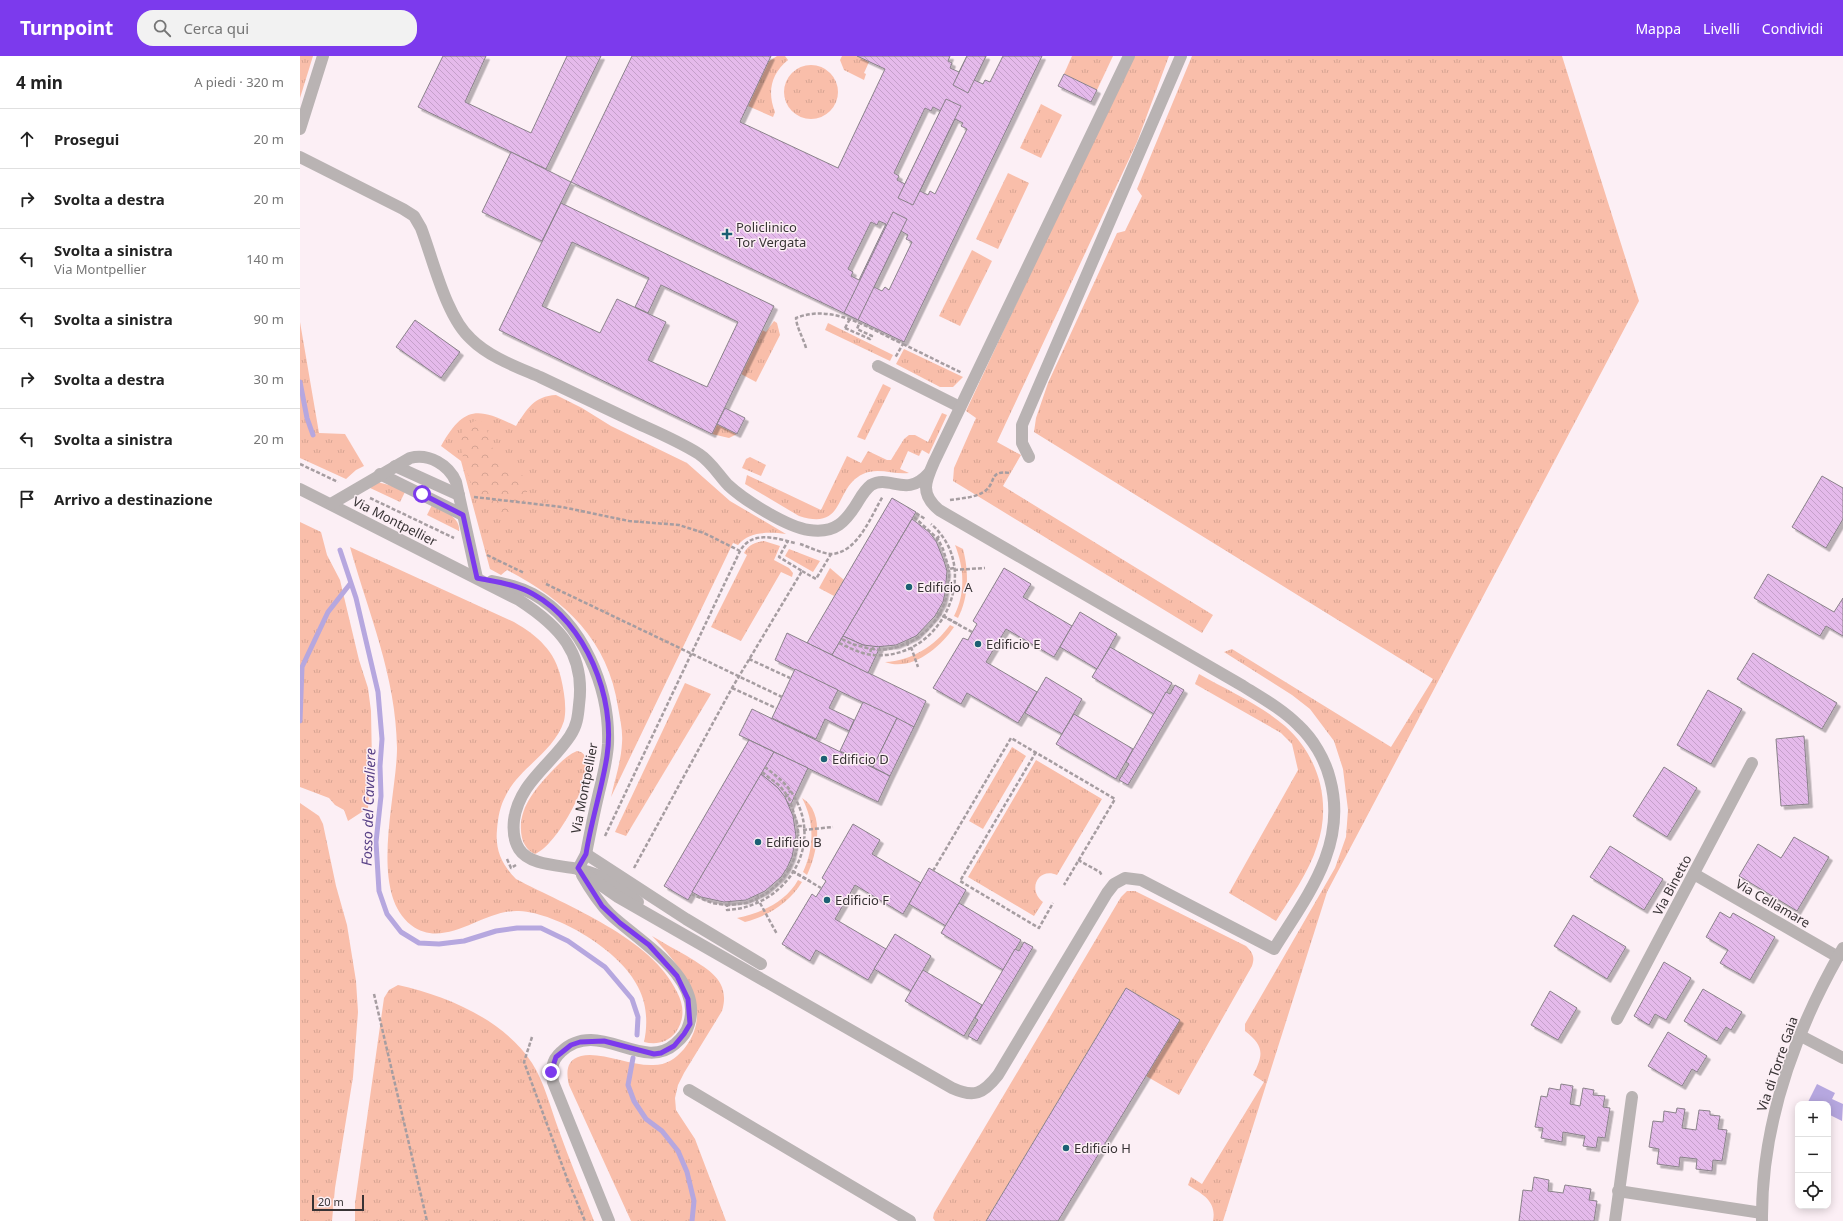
<!DOCTYPE html>
<html lang="it">
<head>
<meta charset="utf-8">
<style>
  :root { --surface:#fff; --page:#f2f2f2; --text:#222; --muted:#767676; --line:#e0e0e0; --accent:#7c3aed }
  body { margin:0; font-family:"Noto Sans",sans-serif; background:var(--page); color:var(--text) }
  .controls { position:absolute; right:12px; bottom:12px; display:grid; overflow:hidden; border-radius:8px; box-shadow:0 2px 10px #0003 }
  .controls button { width:36px; height:36px; display:grid; place-items:center; padding:0; border:0; border-bottom:1px solid var(--line); background:var(--surface); color:var(--text); font:20px sans-serif }
  .scale { position:absolute; left:12px; bottom:10px; width:52px; box-sizing:border-box; padding-left:4px; border:2px solid #383335; border-top:0; font-size:11px; line-height:14px; white-space:nowrap; color:#383335; -webkit-text-stroke:3px #fceff5; paint-order:stroke }
  .stop { position:absolute; width:12px; height:12px; margin:-9px; border:3px solid #7c3aed; border-radius:50%; background:#fff }
  .stop.end { background:#7c3aed; border-color:#fff; box-shadow:0 1px 4px #0008 }
  .list { margin:0; padding:0; list-style:none }
  h2 { display:flex; justify-content:space-between; align-items:center; height:52px; margin:0; padding:0 16px; font-size:17px }
  h2 small { font-size:13px; font-weight:400; color:var(--muted) }
  .list li { display:grid; grid-template-columns:26px 1fr auto; gap:12px; align-items:center; box-sizing:border-box; height:60px; padding:0 16px; border-top:1px solid var(--line) }
  .list b { display:block; font-size:15px; white-space:nowrap }
  .list p { margin:0; font-size:13px; white-space:nowrap; color:var(--muted) }
  .list em { font-size:13px; font-style:normal; color:var(--muted) }
  .icon { flex:none; width:22px; height:22px; fill:none; stroke:currentColor; stroke-width:2; stroke-linecap:round; stroke-linejoin:round }
  .map { position:relative; flex:none; width:1543px; height:1165px; overflow:hidden }
  header { display:flex; align-items:center; gap:24px; box-sizing:border-box; height:56px; padding:0 20px; background:var(--accent); color:#fff }
  header strong { font-size:19px }
  nav { display:flex; gap:22px; margin-inline-start:auto; font-size:14px }
  .search { width:280px; height:36px; background:var(--page); display:flex; align-items:center; gap:10px; box-sizing:border-box; padding:0 14px; border-radius:16px; color:var(--muted); font-size:15px }
  main { display:flex }
  aside { flex:1; background:var(--surface) }
  .map>svg:first-child { display:block }
  .grass { fill:url(#grass-tufts) }
  .forest { fill:url(#forest-crowns) }
  .water { fill:#b6a7df }
  .lines { fill:none; stroke-linecap:round; stroke-linejoin:round }
  .stream { stroke:#b6a7df; stroke-width:5 }
  .building { fill:url(#building-back-hatch); stroke:#8a828a; fill-rule:evenodd; filter:url(#shadow) }
  .path { stroke:#a69da1; stroke-width:2.5; stroke-dasharray:4 2; stroke-linecap:butt }
  .minor { stroke:#b9b3b3; stroke-width:12 }
  .path-bridge { stroke:#a69da1; stroke-width:2.5; stroke-dasharray:4 2; stroke-linecap:butt }
  .route { stroke:#7c3aed; stroke-width:5 }
  .poi-dot { fill:#1c6073; stroke:#fceff5; stroke-width:1.5 }
  .labels { text-anchor:middle; dominant-baseline:central; stroke-width:3; stroke-linejoin:round; paint-order:stroke }
  .poi-label { font-size:13px; fill:#383335; stroke:#fceff5; text-anchor:start }
  .street-label { font-size:13px; fill:#383335; stroke:#fceff5 }
  .water-label { font-size:14px; font-style:italic; fill:#584186; stroke:#fceff5 }
</style>
</head>
<body>
<header>
<strong>Turnpoint</strong>
<div class="search"><svg class="icon" aria-label="search" viewBox="0 0 24 24"><circle cx="10" cy="10" r="6"/><path d="M15 15l6 6"/></svg>Cerca qui</div>
<nav><a>Mappa</a><a>Livelli</a><a>Condividi</a></nav>
</header>
<main>
<aside>
<h2>4 min<small>A piedi · 320 m</small></h2>
<ul class="list">
<li><svg class="icon" aria-label="ahead" viewBox="0 0 24 24"><path d="M12 20V5M6 11l6-6 6 6"/></svg><div><b>Prosegui</b></div><em>20 m</em></li>
<li><svg class="icon" aria-label="right" viewBox="0 0 24 24"><path d="M7 20v-9h11M14 6l5 5-5 5"/></svg><div><b>Svolta a destra</b></div><em>20 m</em></li>
<li><svg class="icon" aria-label="left" viewBox="0 0 24 24"><path d="M17 20v-9H6M10 6l-5 5 5 5"/></svg><div><b>Svolta a sinistra</b><p>Via Montpellier</p></div><em>140 m</em></li>
<li><svg class="icon" aria-label="left" viewBox="0 0 24 24"><path d="M17 20v-9H6M10 6l-5 5 5 5"/></svg><div><b>Svolta a sinistra</b></div><em>90 m</em></li>
<li><svg class="icon" aria-label="right" viewBox="0 0 24 24"><path d="M7 20v-9h11M14 6l5 5-5 5"/></svg><div><b>Svolta a destra</b></div><em>30 m</em></li>
<li><svg class="icon" aria-label="left" viewBox="0 0 24 24"><path d="M17 20v-9H6M10 6l-5 5 5 5"/></svg><div><b>Svolta a sinistra</b></div><em>20 m</em></li>
<li><svg class="icon" aria-label="arrive" viewBox="0 0 24 24"><path d="M6 21V4h12l-3 4 3 4H6"/></svg><div><b>Arrivo a destinazione</b></div></li>
</ul>
</aside>
<div class="map">
<svg width="1543" height="1165" viewBox="0 0 1543 1165">
  <defs>
    <pattern id="grass-tufts" width="24" height="20" patternUnits="userSpaceOnUse"><rect width="24" height="20" fill="#f9beaa"/><path d="M3 7l-1-3M5 7V3M7 7l1-3M15 17l-1-3M17 17v-4M19 17l1-3" fill="none" stroke="#d6a493"/></pattern>
    <pattern id="forest-crowns" width="20" height="18" patternUnits="userSpaceOnUse"><rect width="20" height="18" fill="#f9beaa"/><path d="M2 6a3 3 0 1 1 6 0M12 15a3 3 0 1 1 6 0" fill="none" stroke="#d6a493"/></pattern>
    <pattern id="building-back-hatch" width="6" height="6" patternUnits="userSpaceOnUse"><rect width="6" height="6" fill="#e5baeb"/><path d="M-1 5l2 2M0 0l6 6M5-1l2 2" fill="none" stroke="#c5a0ca"/></pattern>
    <filter id="shadow"><feDropShadow dx="3.5" dy="3.5" stdDeviation="0" flood-color="#0004"/></filter>
  </defs>
  <rect width="100%" height="100%" fill="#fceff5"/>
  <g class="grass">
    <polygon points="0,0 13,0 0,42"/>
    <path d="M477,0H485L488,4C471,18 467,36 475,56L473,61L448,50L468,6Z"/>
    <polygon points="542,0 557,0 569,6 564,17 566,18 564,24 544,14 540,4"/>
    <polygon points="772,0 813,0 797,34 764,18"/>
    <polygon points="832,0 869,0 837,86 697,386 721,399 703,430 913,559 902,577 653,425 654,412 676,362 666,355"/>
    <path d="M892,0H1262L1339,245L1027,836L923,1165H913C917,1145 902,1138 888,1129L891,1121L902,1128L964,1026L953,1019C964,998 964,990 945,975V968L1035,812L1046,781L1048,754L1043,713L1034,685L1010,653L992,639L924,596L932,593L1091,691L1133,623L734,376L736,362L748,327L817,177L825,175L842,140L837,133Z"/>
    <circle cx="511" cy="36" r="27"/>
    <polygon points="741,48 762,59 741,102 720,92"/>
    <polygon points="708,117 729,127 698,193 676,183"/>
    <polygon points="672,194 692,205 660,270 639,260"/>
    <polygon points="474,265 477,267 480,279 456,326 441,318 462,274 466,276"/>
    <polygon points="0,266 19,377 45,378 64,410 56,414 46,423 0,402"/>
    <polygon points="528,267 593,299 590,305 525,274"/>
    <polygon points="604,293 663,321 653,331 640,331 596,308"/>
    <polygon points="583,328 591,332 565,384 557,381"/>
    <path d="M256,339L282,352L311,370L387,407L430,445L486,478C469,476 450,475 438,489L433,487L311,741C315,723 321,706 322,687C323,675 320,663 318,651C308,584 265,544 207,514L201,519L190,513L161,405L141,390C164,350 177,351 216,370C227,353 234,340 256,339Z"/>
    <path d="M642,357L647,359L629,398L622,394L619,400L608,395L600,413L609,417C594,419 578,411 563,418C533,432 547,475 499,460L445,428L447,419L521,454L547,400L561,407L568,395L587,404H591L604,383L609,379H615L628,386Z"/>
    <polygon points="417,368 437,378 429,382 412,378"/>
    <polygon points="450,401 466,409 461,420 442,412 446,403"/>
    <polygon points="77,426 93,430 105,436 100,446 68,431"/>
    <path d="M132,449C142,454 161,461 159,475L127,459Z"/>
    <polygon points="0,466 21,476 27,499 40,524 59,604 68,632 71,655 72,708 68,752 48,765 44,754 35,749 29,742 0,731"/>
    <path d="M464,485L480,490L474,504L489,512L493,517L492,521L481,516L441,585L411,571L447,499L444,497C448,489 455,486 464,485Z"/>
    <path d="M655,489L663,493C669,516 669,541 658,562L654,560C666,537 664,512 655,489Z"/>
    <path d="M50,491L214,566C238,580 255,595 261,622C264,635 267,652 264,665C254,696 220,711 206,739C200,750 198,761 197,774C195,794 202,809 216,823C267,850 352,882 377,936C384,949 385,963 376,976C367,987 356,989 344,986C348,968 347,948 338,931C321,895 258,857 219,855C183,853 145,895 111,869C68,836 97,739 97,692C96,620 69,559 50,491Z"/>
    <polygon points="489,493 520,505 513,516 485,500"/>
    <polygon points="530,512 544,524 534,540 519,532"/>
    <path d="M650,569L654,571C640,592 611,616 585,606C611,605 635,590 650,569Z"/>
    <path d="M899,618C927,634 961,649 985,670C1019,700 1032,747 1017,790C1009,816 991,841 976,865L929,837L998,714L992,688L981,677L895,628Z"/>
    <polygon points="385,627 411,638 326,780 315,776"/>
    <polygon points="712,691 726,700 683,773 669,765"/>
    <path d="M277,695C307,698 260,789 235,798C228,795 224,789 222,782C216,754 235,733 253,714C260,707 267,699 277,695Z"/>
    <path d="M736,704L802,743L757,819C738,811 727,834 743,846L734,860L668,821Z"/>
    <path d="M502,742C526,756 517,799 507,819L503,816C514,793 515,766 502,742Z"/>
    <polygon points="0,747 19,760 23,768 36,830 47,869 56,925 58,956 53,1021 35,1132 32,1165 0,1165"/>
    <path d="M498,824L502,826C489,847 468,860 445,866L437,862C461,857 486,846 498,824Z"/>
    <path d="M827,835H835L946,890C953,897 955,901 952,910L879,1039L846,1020L879,964L826,932L686,1165H635L633,1162L634,1157L821,841Z"/>
    <path d="M352,880C364,887 376,894 387,900C409,914 431,925 422,955L384,1017L378,1029L375,1042L376,1054L395,1083L426,1165H331L269,1029C266,1016 266,1004 281,1000C300,995 331,1010 353,1009C367,1009 375,1003 384,993C417,952 380,910 352,880Z"/>
    <path d="M98,929C147,940 203,963 232,1007C244,1026 250,1050 258,1072C269,1103 282,1134 294,1165H55V1147L84,942L89,934Z"/>
  </g>
  <path class="forest" d="M177,364L184,367C189,375 188,385 193,393C201,407 219,415 230,426C232,433 227,434 224,440C220,450 225,452 215,460C207,460 200,460 194,457C188,454 182,447 178,442C171,431 158,392 161,380C162,372 169,367 177,364Z"/>
  <polygon class="water" points="1517,1028 1535,1037 1532,1043 1543,1048 1542,1065 1528,1058 1528,1048 1507,1048"/>
  <g class="lines">
    <g class="stream">
      <polyline points="0,326 7,362 13,379"/>
      <polyline points="40,494 56,542 78,636 82,683 80,710 81,740 76,786 79,835 87,858 101,876 119,887 139,888 164,885 196,875 217,872 241,872 268,885 305,911 332,943 338,961 337,979"/>
      <polyline points="0,665 2,611 28,556 50,528"/>
      <polyline points="333,1002 328,1029 334,1045 346,1063 362,1075 378,1095 387,1116 394,1145 392,1165"/>
    </g>
  </g>
  <g class="building">
    <polygon points="143,0 186,0 165,46 231,77 267,0 301,0 246,113 118,51"/>
    <path d="M332,0H471L440,66L538,112L585,13L557,0H650L648,5L652,7L650,12L659,16L667,0H686L674,24L683,28L685,24L690,26L703,0H742L604,286L271,126ZM633,51L641,55L605,128L597,124L599,120L594,117L625,52L631,55ZM655,63L663,67L661,70L667,73L635,138L630,135L628,139L620,135ZM579,165L586,168L559,224L551,220L553,216L548,213L571,166L577,169ZM601,175L608,179L606,183L612,186L589,234L585,231L582,235L574,231Z"/>
    <polygon points="667,0 686,0 668,37 653,29"/>
    <polygon points="764,18 797,34 791,46 758,30"/>
    <polygon points="646,43 661,50 613,149 598,142"/>
    <polygon points="211,96 271,126 242,185 182,156"/>
    <path d="M261,147L474,250L412,378L199,274ZM272,186L349,222L335,251L348,257L361,229L438,266L407,331L348,304L366,266L317,243L300,277L242,250Z"/>
    <polygon points="593,156 607,163 558,264 544,257"/>
    <polygon points="115,264 160,296 141,322 96,291"/>
    <polygon points="425,352 445,362 437,378 417,368"/>
    <polygon points="1522,420 1543,432 1543,463 1526,492 1492,471"/>
    <polygon points="592,442 616,456 532,599 507,587"/>
    <polygon points="612,463 629,476 636,485 644,505 647,515 645,537 643,546 635,560 616,580 596,589 575,591 563,589 543,580"/>
    <polygon points="704,512 731,528 723,541 772,570 754,601 706,573 686,606 737,636 718,667 667,637 661,648 633,632 663,582 668,584 670,580 677,568 673,565"/>
    <polygon points="1468,518 1534,556 1543,542 1543,580 1526,570 1520,580 1454,542"/>
    <polygon points="780,556 817,578 797,613 760,591"/>
    <polygon points="487,577 626,645 614,671 475,604"/>
    <polygon points="543,580 563,589 580,591 568,617 532,599"/>
    <polygon points="810,591 872,627 854,658 792,621"/>
    <polygon points="1453,597 1537,647 1522,673 1437,623"/>
    <polygon points="495,613 538,634 529,652 554,664 549,675 525,663 516,683 472,662"/>
    <polygon points="746,621 782,643 762,678 725,657"/>
    <polygon points="875,629 884,634 828,729 819,724 829,708 826,706 866,636 870,638"/>
    <polygon points="1408,634 1442,653 1411,708 1377,689"/>
    <polygon points="563,646 597,662 573,711 540,695"/>
    <polygon points="452,653 590,720 578,746 439,679"/>
    <polygon points="774,658 833,693 816,723 756,688"/>
    <polygon points="597,662 614,671 590,720 573,711"/>
    <polygon points="1504,680 1509,748 1481,750 1476,683"/>
    <polygon points="449,684 474,696 388,844 364,830"/>
    <polygon points="474,696 508,712 490,750 478,732 461,718"/>
    <polygon points="1364,711 1397,732 1367,781 1333,760"/>
    <polygon points="461,718 478,732 485,741 493,760 496,780 492,801 487,812 481,821 465,835 446,844 424,846 401,841 392,836"/>
    <polygon points="553,768 580,784 572,798 621,827 603,858 555,829 535,863 586,893 568,924 516,894 510,905 482,888 512,838 516,841 526,825 522,822"/>
    <polygon points="1494,781 1529,801 1497,855 1439,820 1458,788 1481,802"/>
    <polygon points="1310,790 1363,823 1344,854 1290,821"/>
    <polygon points="629,812 666,834 646,870 609,848"/>
    <polygon points="659,847 721,884 703,914 641,877"/>
    <polygon points="1420,856 1430,862 1433,857 1475,881 1450,924 1420,907 1428,894 1406,881"/>
    <polygon points="1273,859 1326,891 1307,923 1254,890"/>
    <polygon points="595,878 631,900 611,935 574,913"/>
    <polygon points="724,886 733,891 677,985 668,980 678,964 675,962 715,893 719,895"/>
    <polygon points="1364,906 1391,922 1366,964 1355,958 1349,969 1334,960"/>
    <polygon points="623,914 682,949 664,980 605,945"/>
    <polygon points="826,932 880,964 846,1020 758,1165 686,1165"/>
    <polygon points="1403,933 1442,956 1431,974 1426,971 1417,985 1384,965"/>
    <polygon points="1250,935 1277,952 1258,984 1231,969"/>
    <polygon points="1368,976 1407,1000 1397,1016 1392,1013 1382,1030 1348,1010"/>
    <polygon points="1261,1028 1273,1030 1270,1048 1280,1050 1283,1032 1294,1034 1293,1039 1305,1040 1303,1051 1310,1052 1305,1082 1298,1081 1296,1092 1283,1090 1285,1080 1263,1076 1262,1086 1241,1082 1243,1072 1235,1071 1241,1040 1247,1041 1249,1032 1260,1034"/>
    <polygon points="1377,1052 1385,1053 1382,1072 1396,1074 1399,1054 1410,1055 1410,1059 1420,1060 1418,1073 1427,1074 1422,1105 1413,1104 1412,1115 1396,1113 1397,1103 1380,1101 1379,1111 1357,1108 1359,1093 1349,1091 1353,1065 1363,1066 1364,1055 1376,1057"/>
    <polygon points="1234,1121 1249,1124 1248,1135 1263,1137 1265,1129 1291,1133 1289,1144 1297,1145 1294,1165 1219,1165 1223,1134 1232,1135"/>
  </g>
  <g class="lines">
    <g class="path">
      <polyline points="545,272 570,283 572,280 557,273 559,268"/>
      <polyline points="603,288 662,317"/>
      <path d="M506,292C503,281 497,273 496,262C533,247 570,273 603,288L595,302"/>
      <polyline points="0,408 38,426"/>
      <path d="M174,441L262,451L329,465L379,469L404,477L440,495C452,474 476,482 495,487"/>
      <polyline points="70,442 154,482"/>
      <path d="M650,444C662,442 675,442 685,435C697,426 688,414 710,417"/>
      <polyline points="616,457 625,463"/>
      <polyline points="614,461 637,482 641,479"/>
      <polyline points="636,485 638,483 643,493 649,513 654,512"/>
      <path d="M500,488C509,491 523,498 532,498C558,496 571,460 583,440"/>
      <polyline points="187,499 224,517"/>
      <polyline points="654,514 685,512"/>
      <polyline points="502,515 516,523 531,498"/>
      <polyline points="246,528 482,641"/>
      <polyline points="638,557 660,569"/>
      <polyline points="542,583 552,588 571,593 570,598"/>
      <path d="M607,584L608,587C637,573 650,546 649,515H647"/>
      <path d="M539,587C550,592 561,598 573,599C642,605 684,513 631,468"/>
      <path d="M573,591V593C584,595 596,592 607,587L609,592"/>
      <polyline points="611,591 618,611"/>
      <polyline points="449,603 490,622"/>
      <polyline points="432,632 476,652"/>
      <polyline points="736,696 660,825 739,872 753,847"/>
      <polyline points="462,716 480,730 486,738 491,735"/>
      <polyline points="485,741 488,739 498,770 503,770"/>
      <polyline points="503,774 533,771"/>
      <polyline points="305,780 440,495"/>
      <polyline points="207,803 211,812 216,809"/>
      <polyline points="778,804 800,816 802,820"/>
      <polyline points="334,812 432,632 502,515 479,501 488,485"/>
      <polyline points="487,812 510,825"/>
      <polyline points="633,815 711,682 815,743 764,829"/>
      <path d="M391,838L412,847L427,849V854C486,851 526,789 492,737C485,726 475,719 465,711"/>
      <path d="M457,839L458,842C484,829 500,803 498,774H496"/>
      <polyline points="429,846 429,849 446,847 456,843 458,847"/>
      <polyline points="460,847 477,878"/>
      <polyline points="74,938 127,1165"/>
      <polyline points="232,981 224,1006 268,1125 285,1165"/>
    </g>
    <g class="minor">
      <polyline points="0,73 23,0"/>
      <path d="M0,101L103,153L114,160L121,172C133,203 146,261 171,283C189,301 217,311 240,321C273,337 306,352 339,368C359,377 380,386 399,398C411,406 418,418 428,429C444,444 487,471 509,474C535,478 546,466 559,444C562,439 566,433 571,429C590,418 606,443 629,417"/>
      <polyline points="578,310 660,351"/>
      <polyline points="729,401 722,387 722,369 881,0"/>
      <polyline points="95,410 159,439"/>
      <polyline points="80,418 163,459"/>
      <path d="M0,433L219,544C259,570 286,597 279,649C278,660 277,670 270,680C251,709 219,727 214,764C213,773 214,785 219,793C230,810 261,809 278,813C300,818 322,830 338,846"/>
      <path d="M31,448L110,402C129,397 149,409 156,426L177,522"/>
      <path d="M192,525C206,528 220,531 233,538C283,566 310,632 308,688C307,705 303,720 299,736C294,757 290,777 286,798L278,813"/>
      <polyline points="286,798 386,863 461,908"/>
      <path d="M278,813L318,841L652,1032C674,1042 683,1038 698,1019L807,837L814,828L825,822L841,824L974,893C1007,840 1048,789 1030,723C1025,703 1013,683 998,669C982,653 962,642 943,630L639,454C620,438 625,426 634,406L829,0"/>
      <polyline points="1394,818 1538,901"/>
      <path d="M282,819C290,833 298,846 310,858C337,884 404,921 389,968C387,976 381,983 375,988C342,1017 298,961 261,996C251,1005 251,1014 253,1026L309,1165"/>
      <polyline points="1317,963 1452,707"/>
      <polyline points="1501,980 1543,1002"/>
      <polyline points="389,1034 610,1165"/>
      <polyline points="1318,1135 1462,1157"/>
      <polyline points="1315,1165 1332,1041"/>
      <path d="M1462,1165C1461,1068 1495,975 1543,892"/>
    </g>
    <g class="path-bridge">
      <polyline points="545,272 551,261"/>
      <polyline points="637,557 672,576"/>
      <polyline points="487,812 521,832"/>
    </g>
  </g>
  <g class="lines">
    <path class="route" d="M122,438L163,459L177,522C196,526 216,528 233,538C286,567 316,642 307,700C302,733 291,765 286,798L278,812L302,850L320,867L349,889L377,920L388,943L390,968L384,978L374,990L361,997L354,998L304,985L280,986L271,989L256,1001L251,1016"/>
  </g>
  <g class="poi-dot">
    <path d="M425 172h4v4h4v4h-4v4h-4v-4h-4v-4h4z"/>
    <circle cx="609" cy="531" r="4"/>
    <circle cx="678" cy="588" r="4"/>
    <circle cx="524" cy="703" r="4"/>
    <circle cx="458" cy="786" r="4"/>
    <circle cx="527" cy="844" r="4"/>
    <circle cx="766" cy="1092" r="4"/>
  </g>
  <g class="labels">
    <g class="poi-label">
      <text x="436" y="171">Policlinico<tspan x="436" dy="15">Tor Vergata</tspan></text>
      <text x="617" y="531">Edificio A</text>
      <text x="686" y="588">Edificio E</text>
      <text x="532" y="703">Edificio D</text>
      <text x="466" y="786">Edificio B</text>
      <text x="535" y="844">Edificio F</text>
      <text x="774" y="1092">Edificio H</text>
    </g>
    <g class="street-label">
      <text transform="translate(95 465) rotate(27)">Via Montpellier</text>
      <text transform="translate(284 732) rotate(-79)">Via Montpellier</text>
      <text transform="translate(1372 829) rotate(-62)">Via Binetto</text>
      <text transform="translate(1473 847) rotate(30)">Via Cellamare</text>
      <text transform="translate(1477 1008) rotate(-71)">Via di Torre Gaia</text>
    </g>
    <g class="water-label">
      <text transform="translate(68 751) rotate(-88)">Fosso del Cavaliere</text>
    </g>
  </g>
</svg>
<div class="controls">
<button>+</button>
<button>−</button>
<button><svg class="icon" aria-label="locate" viewBox="0 0 24 24"><circle cx="12" cy="12" r="6"/><path d="M12 2v4M12 18v4M2 12h4M18 12h4"/></svg></button>
</div>
<div class="scale">20 m</div>
<div class="stop" style="left:122px;top:438px"></div>
<div class="stop end" style="left:251px;top:1016px"></div>
</div>
</main>
</body>
</html>
